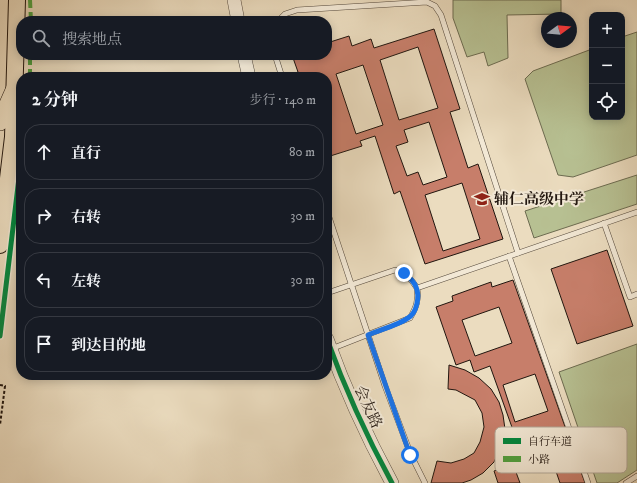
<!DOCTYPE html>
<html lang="zh">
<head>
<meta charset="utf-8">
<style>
  :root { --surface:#171b24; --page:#242831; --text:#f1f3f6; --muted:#9ea1a6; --line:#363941 }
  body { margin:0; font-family:"IM FELL DW Pica","Noto Serif SC",serif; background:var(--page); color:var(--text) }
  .controls { position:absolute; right:12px; top:12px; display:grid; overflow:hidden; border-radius:8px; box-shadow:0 2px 10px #0003 }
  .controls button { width:36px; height:36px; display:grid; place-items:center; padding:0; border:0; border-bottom:1px solid var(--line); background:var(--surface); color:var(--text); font:20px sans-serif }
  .compass { position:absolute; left:541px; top:12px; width:36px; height:36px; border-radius:50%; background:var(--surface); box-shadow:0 2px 10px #0003; rotate:74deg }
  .stop { position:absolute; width:12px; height:12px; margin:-9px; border:3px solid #1a73e8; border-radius:50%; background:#fff }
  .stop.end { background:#1a73e8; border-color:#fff; box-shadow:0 1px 4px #0008 }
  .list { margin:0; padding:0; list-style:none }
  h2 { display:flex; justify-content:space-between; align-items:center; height:52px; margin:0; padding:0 16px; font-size:17px }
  h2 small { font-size:13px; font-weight:400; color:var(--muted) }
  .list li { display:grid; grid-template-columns:26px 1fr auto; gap:12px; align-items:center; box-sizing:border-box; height:56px; margin:0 8px 8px; padding:0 8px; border:1px solid var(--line); border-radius:16px }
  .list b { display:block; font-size:15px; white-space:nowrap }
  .list em { font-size:13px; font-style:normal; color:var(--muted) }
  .icon { flex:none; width:22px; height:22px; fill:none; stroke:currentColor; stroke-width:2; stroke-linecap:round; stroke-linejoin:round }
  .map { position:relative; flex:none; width:637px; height:483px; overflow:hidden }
  .search { position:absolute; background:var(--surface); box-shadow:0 2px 10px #0003; left:16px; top:16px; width:316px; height:44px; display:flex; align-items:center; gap:10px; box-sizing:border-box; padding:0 14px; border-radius:16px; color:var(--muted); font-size:15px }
  .panel { position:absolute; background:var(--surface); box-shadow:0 2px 10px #0003; left:16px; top:72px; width:316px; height:308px; border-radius:16px }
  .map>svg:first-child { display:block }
  .green { fill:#b7c092; stroke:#6c6b50 }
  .building { fill:#c77e6a; stroke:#21160f; fill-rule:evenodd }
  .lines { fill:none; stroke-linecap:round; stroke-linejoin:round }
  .service-casing { stroke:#54483b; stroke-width:6 }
  .tertiary-casing { stroke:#54483b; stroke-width:14 }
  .primary-casing { stroke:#21160f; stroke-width:18 }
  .trunk-casing { stroke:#21160f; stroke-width:18 }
  .path { stroke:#21160f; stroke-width:2; stroke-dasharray:3 2; stroke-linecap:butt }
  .service { stroke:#f2e8d5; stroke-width:5 }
  .tertiary { stroke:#f2e8d5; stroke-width:13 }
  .primary { stroke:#ebdcbf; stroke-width:16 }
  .trunk { stroke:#ebdcbf; stroke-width:17 }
  .quiet { stroke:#50a13f; stroke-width:4; stroke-dasharray:8 4; stroke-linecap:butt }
  .cycleway-casing { stroke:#f2e8d5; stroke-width:8 }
  .cycleway { stroke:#00873e; stroke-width:5 }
  .route { stroke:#1a73e8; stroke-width:5 }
  .labels { text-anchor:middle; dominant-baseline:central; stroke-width:4; stroke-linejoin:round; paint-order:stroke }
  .poi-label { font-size:15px; font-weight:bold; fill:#21160f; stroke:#f2e8d5; text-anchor:start }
  .street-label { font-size:15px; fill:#21160f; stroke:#f2e8d5 }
  .key { fill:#f2e8d5; stroke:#b3a99a; stroke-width:1 }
  .key-label { font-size:11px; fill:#21160f }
</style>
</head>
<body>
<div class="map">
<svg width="637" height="483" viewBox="0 0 637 483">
  <rect width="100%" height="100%" fill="#ebdcbf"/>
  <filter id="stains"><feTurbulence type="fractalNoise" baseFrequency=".005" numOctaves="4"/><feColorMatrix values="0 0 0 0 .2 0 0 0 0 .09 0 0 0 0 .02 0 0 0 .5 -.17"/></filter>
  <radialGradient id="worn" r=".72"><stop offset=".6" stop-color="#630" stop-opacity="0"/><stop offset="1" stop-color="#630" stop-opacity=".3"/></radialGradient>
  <g class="green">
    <polygon points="453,0 561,0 561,14 507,15 508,58 488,66 484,52 467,57 453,18"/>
    <polygon points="637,32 637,155 573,177 558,175 525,79 533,71 592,49 592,117 622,117 622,37"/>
    <polygon points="637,175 637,204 534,238 525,211"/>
    <polygon points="637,344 637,470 617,483 597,483 559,372"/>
  </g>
  <g class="building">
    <path d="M434,29L460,109L450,112L468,168L478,164L503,239L425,264L400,191L394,194L375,136L360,141L362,146L327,157V77H290L289,75L298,72L292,55H327V43L349,36L352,46L371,39L374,48ZM418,47L438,108L399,120L380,60ZM363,65L383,125L356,134L336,74ZM429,122L447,177L423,185L418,172L407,176L396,146L408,142L404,130ZM462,183L480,239L443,251L425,195Z"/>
    <polygon points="607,250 633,326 577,344 551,269"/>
    <path d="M513,280L585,483H560L549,451L513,464L520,483H498L494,471L508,466L502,449L518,444L490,366L474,372L470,360L456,365L436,307L453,301L452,296L491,282L492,287ZM499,307L512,343L475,356L462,320ZM535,374L548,411L515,422L503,385Z"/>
    <polygon points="449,365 465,370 479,378 491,389 499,402 503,415 505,429 502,445 494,462 483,473 471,480 462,483 431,483 437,461 451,463 464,459 474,453 480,442 484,427 482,413 475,400 456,390 448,389"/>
  </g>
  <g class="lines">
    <defs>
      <g id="service">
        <polyline points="278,21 285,14 297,10 427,2 435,6 441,15 518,253"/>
        <polyline points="275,55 282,77"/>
        <polyline points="327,211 385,386 411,455 425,483"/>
        <polyline points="604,223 630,297 637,294"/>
        <polyline points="509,256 588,483"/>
        <path d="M327,293L395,270C405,274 411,278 417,288L637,212"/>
        <path d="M331,349L410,318C416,308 419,300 417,288"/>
        <polyline points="626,483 637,476"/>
      </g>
      <g id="tertiary">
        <polyline points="234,0 238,21"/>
        <polyline points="244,55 249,77"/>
        <path d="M327,339C345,389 367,437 392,483"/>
      </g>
      <polyline id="primary" points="0,245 13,137 17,0"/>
      <polyline id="trunk" points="0,122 16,86"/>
    </defs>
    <use href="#service" class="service-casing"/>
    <use href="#tertiary" class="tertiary-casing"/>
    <use href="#primary" class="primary-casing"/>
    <use href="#trunk" class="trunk-casing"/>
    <polyline class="path" points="0,385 5,386 0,425"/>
    <use href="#service" class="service"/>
    <use href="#tertiary" class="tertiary"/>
    <use href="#primary" class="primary"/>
    <use href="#trunk" class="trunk"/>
    <g class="quiet">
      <polyline points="30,0 31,21"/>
      <polyline points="30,77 30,55"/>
    </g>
    <defs>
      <g id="cycleway">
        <polyline points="0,336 21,161"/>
        <path d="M327,339C345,389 367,437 392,483"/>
      </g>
    </defs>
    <use href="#cycleway" class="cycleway-casing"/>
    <use href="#cycleway" class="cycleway"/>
  </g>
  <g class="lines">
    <path class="route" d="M404,273C409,277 414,281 416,287C420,296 417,313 408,318C399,325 379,330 368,335L410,455"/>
  </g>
  <defs>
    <symbol id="school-bare" viewBox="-9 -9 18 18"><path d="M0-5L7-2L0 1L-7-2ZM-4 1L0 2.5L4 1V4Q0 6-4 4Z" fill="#8f2418" stroke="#f2e8d5" stroke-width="2.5" paint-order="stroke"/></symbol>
  </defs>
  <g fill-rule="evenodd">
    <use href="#school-bare" x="471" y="188" width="22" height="22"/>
  </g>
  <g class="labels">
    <g class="poi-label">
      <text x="494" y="199">辅仁高级中学</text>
    </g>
    <g class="street-label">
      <text transform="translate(368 407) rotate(65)">会友路</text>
    </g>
  </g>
  <rect x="495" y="427" width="132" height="46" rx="6" class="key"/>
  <rect x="503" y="438" width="18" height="6" fill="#00873e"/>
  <rect x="503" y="456" width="18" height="6" fill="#50a13f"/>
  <g class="key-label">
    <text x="528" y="445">自行车道</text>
    <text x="528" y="463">小路</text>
  </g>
  <rect width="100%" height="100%" filter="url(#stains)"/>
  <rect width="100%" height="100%" fill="url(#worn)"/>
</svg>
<div class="controls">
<button>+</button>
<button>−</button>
<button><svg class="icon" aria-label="locate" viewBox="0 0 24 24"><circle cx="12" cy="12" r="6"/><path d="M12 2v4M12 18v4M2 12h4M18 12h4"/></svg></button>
</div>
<svg class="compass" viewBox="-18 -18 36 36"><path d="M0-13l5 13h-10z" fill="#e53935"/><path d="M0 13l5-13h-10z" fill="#9ea1a6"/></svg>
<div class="stop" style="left:410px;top:455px"></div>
<div class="stop end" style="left:404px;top:273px"></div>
<div class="search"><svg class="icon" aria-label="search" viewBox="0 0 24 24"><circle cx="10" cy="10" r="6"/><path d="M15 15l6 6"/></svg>搜索地点</div>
<section class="panel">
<h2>2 分钟<small>步行 · 140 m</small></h2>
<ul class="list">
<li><svg class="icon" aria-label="ahead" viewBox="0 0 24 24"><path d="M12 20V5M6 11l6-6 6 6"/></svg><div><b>直行</b></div><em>80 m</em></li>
<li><svg class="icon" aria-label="right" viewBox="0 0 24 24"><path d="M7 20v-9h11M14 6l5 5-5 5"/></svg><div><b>右转</b></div><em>30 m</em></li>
<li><svg class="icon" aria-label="left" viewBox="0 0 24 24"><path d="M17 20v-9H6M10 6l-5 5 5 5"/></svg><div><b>左转</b></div><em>30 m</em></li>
<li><svg class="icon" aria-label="arrive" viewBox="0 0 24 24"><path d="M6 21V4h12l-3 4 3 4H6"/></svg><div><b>到达目的地</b></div></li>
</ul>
</section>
</div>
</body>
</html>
